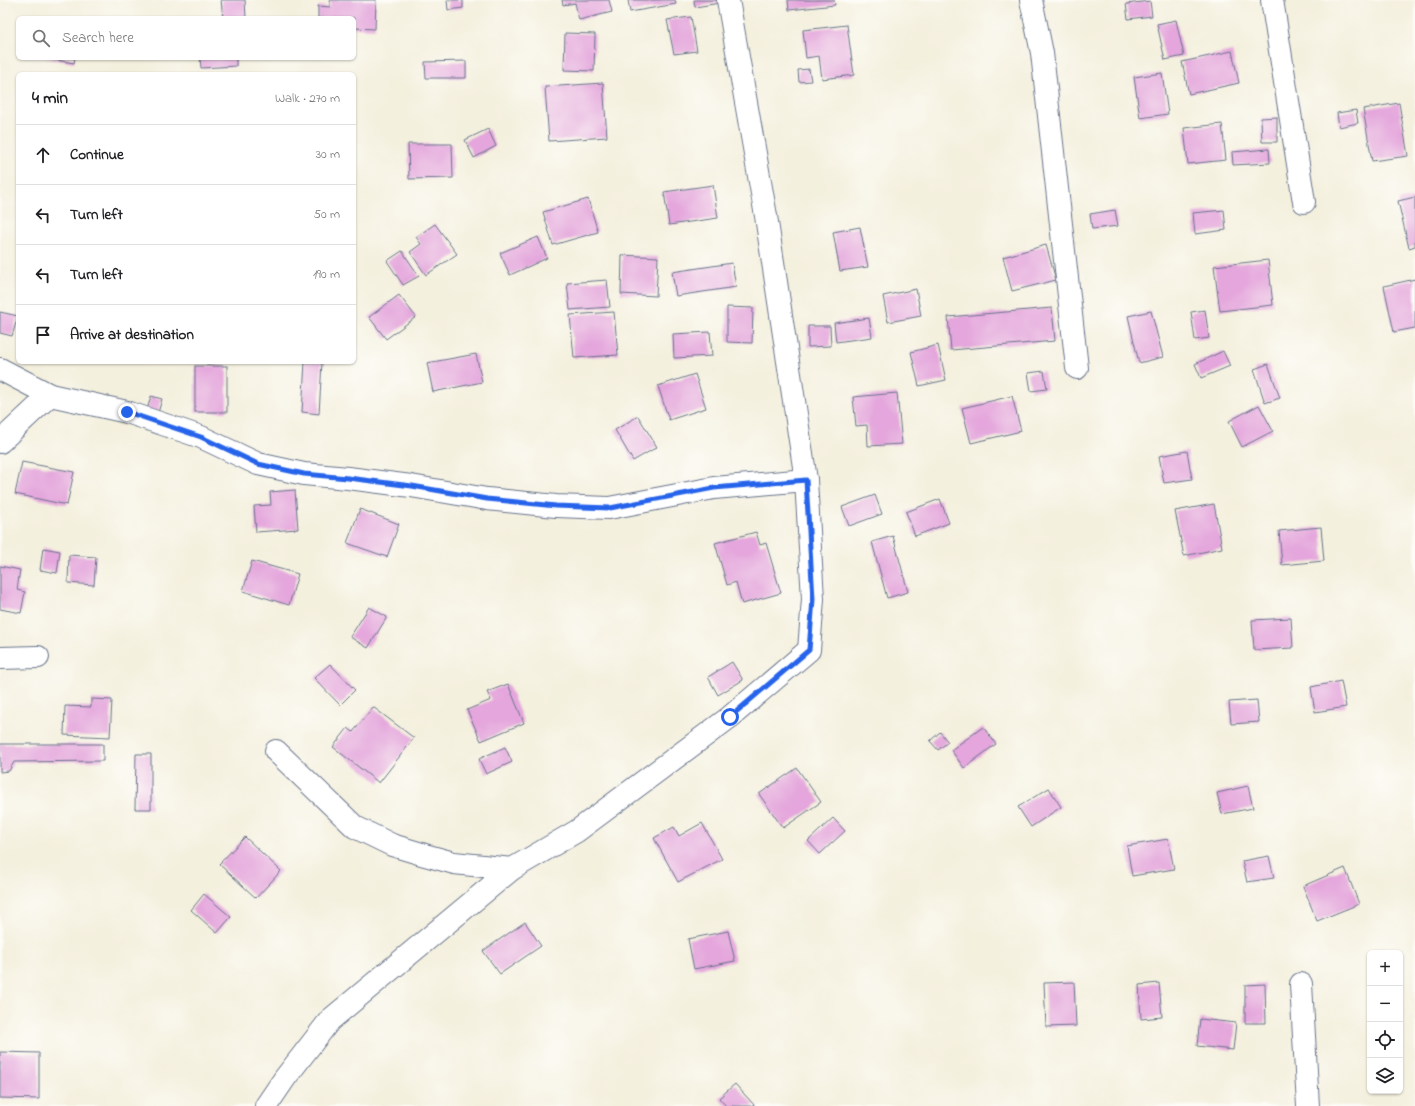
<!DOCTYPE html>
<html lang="en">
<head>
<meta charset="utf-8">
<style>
  :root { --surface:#fff; --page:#f6f6f6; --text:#202124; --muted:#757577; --line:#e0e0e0 }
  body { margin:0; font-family:"Indie Flower",sans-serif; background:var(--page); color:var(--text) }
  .controls { position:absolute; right:12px; bottom:12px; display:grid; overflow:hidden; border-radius:6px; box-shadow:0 1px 3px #0004 }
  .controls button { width:36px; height:36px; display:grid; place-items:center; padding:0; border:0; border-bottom:1px solid var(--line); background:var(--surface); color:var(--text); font:20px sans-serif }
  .stop { position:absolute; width:12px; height:12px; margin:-9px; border:3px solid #2563eb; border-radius:50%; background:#fff }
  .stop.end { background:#2563eb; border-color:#fff; box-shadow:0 1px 4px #0008 }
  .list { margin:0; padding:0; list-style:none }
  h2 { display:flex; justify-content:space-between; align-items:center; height:52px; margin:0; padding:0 16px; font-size:17px }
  h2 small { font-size:13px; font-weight:400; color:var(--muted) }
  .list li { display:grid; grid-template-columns:26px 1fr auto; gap:12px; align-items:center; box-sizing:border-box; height:60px; padding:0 16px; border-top:1px solid var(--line) }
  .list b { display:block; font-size:15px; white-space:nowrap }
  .list em { font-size:13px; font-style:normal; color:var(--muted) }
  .icon { flex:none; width:22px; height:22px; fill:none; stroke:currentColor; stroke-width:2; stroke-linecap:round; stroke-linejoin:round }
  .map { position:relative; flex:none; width:1415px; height:1106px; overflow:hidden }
  .search { position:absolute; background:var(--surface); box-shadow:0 1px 3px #0004; left:16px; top:16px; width:340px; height:44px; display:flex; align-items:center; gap:10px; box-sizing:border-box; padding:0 14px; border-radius:6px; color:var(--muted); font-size:15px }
  .panel { position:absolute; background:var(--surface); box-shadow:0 1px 3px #0004; left:16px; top:72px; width:340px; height:292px; border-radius:6px }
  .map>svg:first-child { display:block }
  .building { fill:#e4a6dc }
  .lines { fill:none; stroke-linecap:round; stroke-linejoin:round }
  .minor-casing { stroke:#67738b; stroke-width:24 }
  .minor { stroke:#fff; stroke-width:22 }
  .route { stroke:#2563eb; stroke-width:5 }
</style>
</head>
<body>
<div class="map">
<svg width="1415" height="1106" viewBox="0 0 1415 1106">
  <rect width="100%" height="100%" fill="#fdfcf7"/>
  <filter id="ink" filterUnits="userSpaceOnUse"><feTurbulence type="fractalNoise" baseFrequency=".025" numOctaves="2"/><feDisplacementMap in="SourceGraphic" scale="8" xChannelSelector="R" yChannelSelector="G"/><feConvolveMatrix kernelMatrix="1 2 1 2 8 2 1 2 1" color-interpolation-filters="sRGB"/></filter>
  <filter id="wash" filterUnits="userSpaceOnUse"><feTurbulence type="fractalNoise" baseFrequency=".012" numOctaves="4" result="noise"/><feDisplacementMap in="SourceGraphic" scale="16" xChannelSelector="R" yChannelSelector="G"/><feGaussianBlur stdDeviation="0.9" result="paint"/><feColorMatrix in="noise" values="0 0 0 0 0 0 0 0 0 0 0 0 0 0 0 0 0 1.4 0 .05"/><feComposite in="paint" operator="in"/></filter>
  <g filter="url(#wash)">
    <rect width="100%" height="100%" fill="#f4f0de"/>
    <g id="blocks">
      <g class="building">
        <polygon points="221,0 245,0 246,18 223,18"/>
        <polygon points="330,0 376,0 375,29 354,28 354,18 318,18 318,6 330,7"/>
        <polygon points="447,0 463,0 463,8 448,10"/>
        <polygon points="562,0 609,0 612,12 579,20 575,3 563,5"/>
        <polygon points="628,0 675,0 676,4 630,12"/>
        <polygon points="694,0 719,0 720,3 695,7"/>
        <polygon points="788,0 834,0 835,5 789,10"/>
        <polygon points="1150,1 1152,16 1128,19 1126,4"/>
        <polygon points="691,17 697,51 674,54 667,20"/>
        <polygon points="1176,20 1184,56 1165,60 1157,24"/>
        <polygon points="847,25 854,75 822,79 819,56 806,58 803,30"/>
        <polygon points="565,33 595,34 594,71 564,70"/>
        <polygon points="1232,51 1239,83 1189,94 1182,62"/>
        <polygon points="43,58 75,58 74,63"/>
        <polygon points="200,58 236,58 236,66 201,68"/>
        <polygon points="466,61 466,78 426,78 425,62"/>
        <polygon points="809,69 811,81 799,82 798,70"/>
        <polygon points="1162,73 1168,114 1140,118 1134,77"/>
        <polygon points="603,83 607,137 549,141 545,87"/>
        <polygon points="1399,103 1408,156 1372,161 1363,109"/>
        <polygon points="1356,110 1358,123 1339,127 1337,113"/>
        <polygon points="1277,117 1277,142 1262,142 1261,118"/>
        <polygon points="1222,124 1226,160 1188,164 1184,128"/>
        <polygon points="488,129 496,146 474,158 465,140"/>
        <polygon points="408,144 452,144 453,178 409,179"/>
        <polygon points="1269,149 1270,163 1233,165 1232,152"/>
        <polygon points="713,185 718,218 669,225 664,192"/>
        <polygon points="1415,197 1415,246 1409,248 1398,201"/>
        <polygon points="588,199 598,232 553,245 543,212"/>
        <polygon points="1115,210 1118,226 1092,229 1090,214"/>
        <polygon points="1224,210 1226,230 1195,234 1193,213"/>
        <polygon points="435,224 457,254 426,275 410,252 421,244 416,237"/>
        <polygon points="860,227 868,267 840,271 833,232"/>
        <polygon points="538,237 547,258 510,275 500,253"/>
        <polygon points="1046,245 1056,280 1012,291 1003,257"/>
        <polygon points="402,251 419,276 403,285 387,261"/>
        <polygon points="622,255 658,257 656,296 621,294"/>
        <polygon points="1268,260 1273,305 1220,311 1214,266"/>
        <polygon points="732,263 736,287 676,296 672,272"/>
        <polygon points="1415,279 1415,328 1394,332 1384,286"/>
        <polygon points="607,280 610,307 570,310 567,283"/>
        <polygon points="916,289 921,316 888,322 883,296"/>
        <polygon points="399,295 416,317 386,339 369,317"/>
        <polygon points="727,307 753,308 752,343 727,342"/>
        <polygon points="1052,308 1055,341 951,350 948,317"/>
        <polygon points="1205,310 1209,338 1195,340 1191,312"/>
        <polygon points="1151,311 1163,357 1139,363 1128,316"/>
        <polygon points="0,312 18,316 12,336 0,333"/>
        <polygon points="614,312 618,355 574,358 570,315"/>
        <polygon points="869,318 872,337 836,342 834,323"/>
        <polygon points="808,326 830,326 831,346 808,347"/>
        <polygon points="710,332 712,356 674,358 673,334"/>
        <polygon points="938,345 946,380 919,386 911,352"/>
        <polygon points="1223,351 1230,366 1201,378 1195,364"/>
        <polygon points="476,354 482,382 433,392 427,363"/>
        <polygon points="305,362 322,362 319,414 302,412"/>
        <polygon points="1268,364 1280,398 1265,403 1254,369"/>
        <rect x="195" y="366" width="32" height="46"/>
        <polygon points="1044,371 1047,389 1031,391 1028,373"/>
        <polygon points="695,374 706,408 669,420 658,386"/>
        <polygon points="897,393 902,444 868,446 867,425 856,426 853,397"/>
        <polygon points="151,396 162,399 158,413 147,410"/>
        <polygon points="1012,396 1021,431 971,443 962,408"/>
        <polygon points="1259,405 1273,431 1242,447 1229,421"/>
        <polygon points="638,416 657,447 633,461 615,430"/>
        <polygon points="1187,451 1192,479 1164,483 1159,456"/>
        <polygon points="22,462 74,472 67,505 15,494"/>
        <polygon points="295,490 298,529 256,532 254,506 271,505 270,492"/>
        <polygon points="875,495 882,514 849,526 842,507"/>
        <polygon points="940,499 949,523 915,536 906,512"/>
        <polygon points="1214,504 1222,548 1184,556 1175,511"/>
        <polygon points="360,509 399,524 387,557 347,543"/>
        <polygon points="1321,527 1324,561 1282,565 1279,531"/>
        <polygon points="756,532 760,545 766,543 781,593 742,604 736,582 727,585 715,543"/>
        <polygon points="893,536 908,592 887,598 872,542"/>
        <polygon points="43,548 60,551 57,573 40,570"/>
        <polygon points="69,555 96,557 94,585 68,583"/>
        <polygon points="252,561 298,574 289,605 243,591"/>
        <polygon points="0,566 20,570 17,590 25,592 21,613 0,609"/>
        <polygon points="369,607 387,617 368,648 350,637"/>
        <polygon points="1291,618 1293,648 1254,650 1252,620"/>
        <polygon points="732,662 743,680 718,695 708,677"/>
        <polygon points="330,664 355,690 340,705 314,678"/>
        <polygon points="1341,681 1346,707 1315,712 1311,687"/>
        <polygon points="508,684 524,723 481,741 467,710 491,700 487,692"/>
        <polygon points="91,699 112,700 110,737 64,735 65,706 91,707"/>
        <polygon points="1257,700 1259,722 1231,724 1229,702"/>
        <polygon points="373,707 414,738 379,783 333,747 348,728 353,732"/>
        <polygon points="983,727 996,744 964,768 951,750"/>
        <polygon points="940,732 948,742 938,750 930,741"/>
        <polygon points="0,744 103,744 103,761 14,762 9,771 0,772"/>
        <polygon points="505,747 512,762 486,774 479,759"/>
        <polygon points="136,754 151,754 151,809 135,809"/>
        <polygon points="797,768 821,802 783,828 759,794"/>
        <polygon points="1248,786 1253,808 1222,814 1217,793"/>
        <polygon points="1049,788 1061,807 1031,827 1018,807"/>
        <polygon points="833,818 845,831 820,854 808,841"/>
        <polygon points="702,823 722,859 678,882 654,838 674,827 679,836"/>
        <polygon points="245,837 281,871 256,898 219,864"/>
        <polygon points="1168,839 1174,869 1132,876 1127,846"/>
        <polygon points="1269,856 1274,878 1247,882 1242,861"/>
        <polygon points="1345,868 1359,904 1317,921 1303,886"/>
        <polygon points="204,894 231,917 217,933 191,910"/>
        <polygon points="525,922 541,946 500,974 483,951"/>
        <polygon points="728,931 735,961 694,969 688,939"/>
        <polygon points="1074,982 1076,1026 1046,1027 1044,983"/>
        <polygon points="1159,983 1162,1017 1141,1019 1139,985"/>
        <polygon points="1265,984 1266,1023 1245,1023 1245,985"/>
        <polygon points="1200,1019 1236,1023 1233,1050 1197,1046"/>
        <polygon points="0,1052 39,1053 39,1099 0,1098"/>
        <polygon points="735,1084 755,1106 726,1106 719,1098"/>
      </g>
    </g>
  </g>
  <g filter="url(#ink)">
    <use href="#blocks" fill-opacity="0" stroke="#67738b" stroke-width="1"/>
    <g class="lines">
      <defs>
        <g id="minor">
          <polyline points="1031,0 1042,53 1077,368"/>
          <polyline points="1272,0 1304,202"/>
          <polyline points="0,369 50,395 127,412 201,437 258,464 304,474 348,478 411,486 487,499 556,506 609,508 714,488 806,480"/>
          <polyline points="0,442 50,395"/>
          <polyline points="0,658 38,657"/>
          <polyline points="276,751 355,827 392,845 425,855 454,863 512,869"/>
          <polyline points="1301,984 1308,1106"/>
          <polyline points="266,1106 285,1078 330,1020 512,869 577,831 730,717 809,650 813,599 806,480 766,216 728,0"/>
        </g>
      </defs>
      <use href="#minor" class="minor-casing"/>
      <use href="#minor" class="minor"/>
    </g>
  </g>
  <g class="lines" filter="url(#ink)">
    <polyline class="route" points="127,412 201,437 258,464 304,474 348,478 412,486 487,499 556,506 610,508 714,488 806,480 813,599 809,650 730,717"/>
  </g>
</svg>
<div class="controls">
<button>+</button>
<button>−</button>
<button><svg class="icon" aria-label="locate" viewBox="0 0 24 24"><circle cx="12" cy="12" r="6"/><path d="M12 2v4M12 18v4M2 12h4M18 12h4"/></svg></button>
<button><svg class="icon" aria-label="layers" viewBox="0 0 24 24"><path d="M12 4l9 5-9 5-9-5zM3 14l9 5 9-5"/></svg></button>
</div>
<div class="stop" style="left:730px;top:717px"></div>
<div class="stop end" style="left:127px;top:412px"></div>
<div class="search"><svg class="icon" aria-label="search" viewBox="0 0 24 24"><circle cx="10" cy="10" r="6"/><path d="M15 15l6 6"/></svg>Search here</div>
<section class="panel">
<h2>4 min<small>Walk · 270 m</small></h2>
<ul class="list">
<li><svg class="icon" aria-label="ahead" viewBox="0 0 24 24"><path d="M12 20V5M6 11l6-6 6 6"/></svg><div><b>Continue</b></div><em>30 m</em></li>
<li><svg class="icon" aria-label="left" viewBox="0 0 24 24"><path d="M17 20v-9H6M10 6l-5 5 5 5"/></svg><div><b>Turn left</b></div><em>50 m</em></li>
<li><svg class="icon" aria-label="left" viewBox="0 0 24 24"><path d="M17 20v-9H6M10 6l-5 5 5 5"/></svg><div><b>Turn left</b></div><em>190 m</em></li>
<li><svg class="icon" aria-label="arrive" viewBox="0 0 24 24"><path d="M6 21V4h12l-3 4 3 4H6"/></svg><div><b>Arrive at destination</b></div></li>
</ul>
</section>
</div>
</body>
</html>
